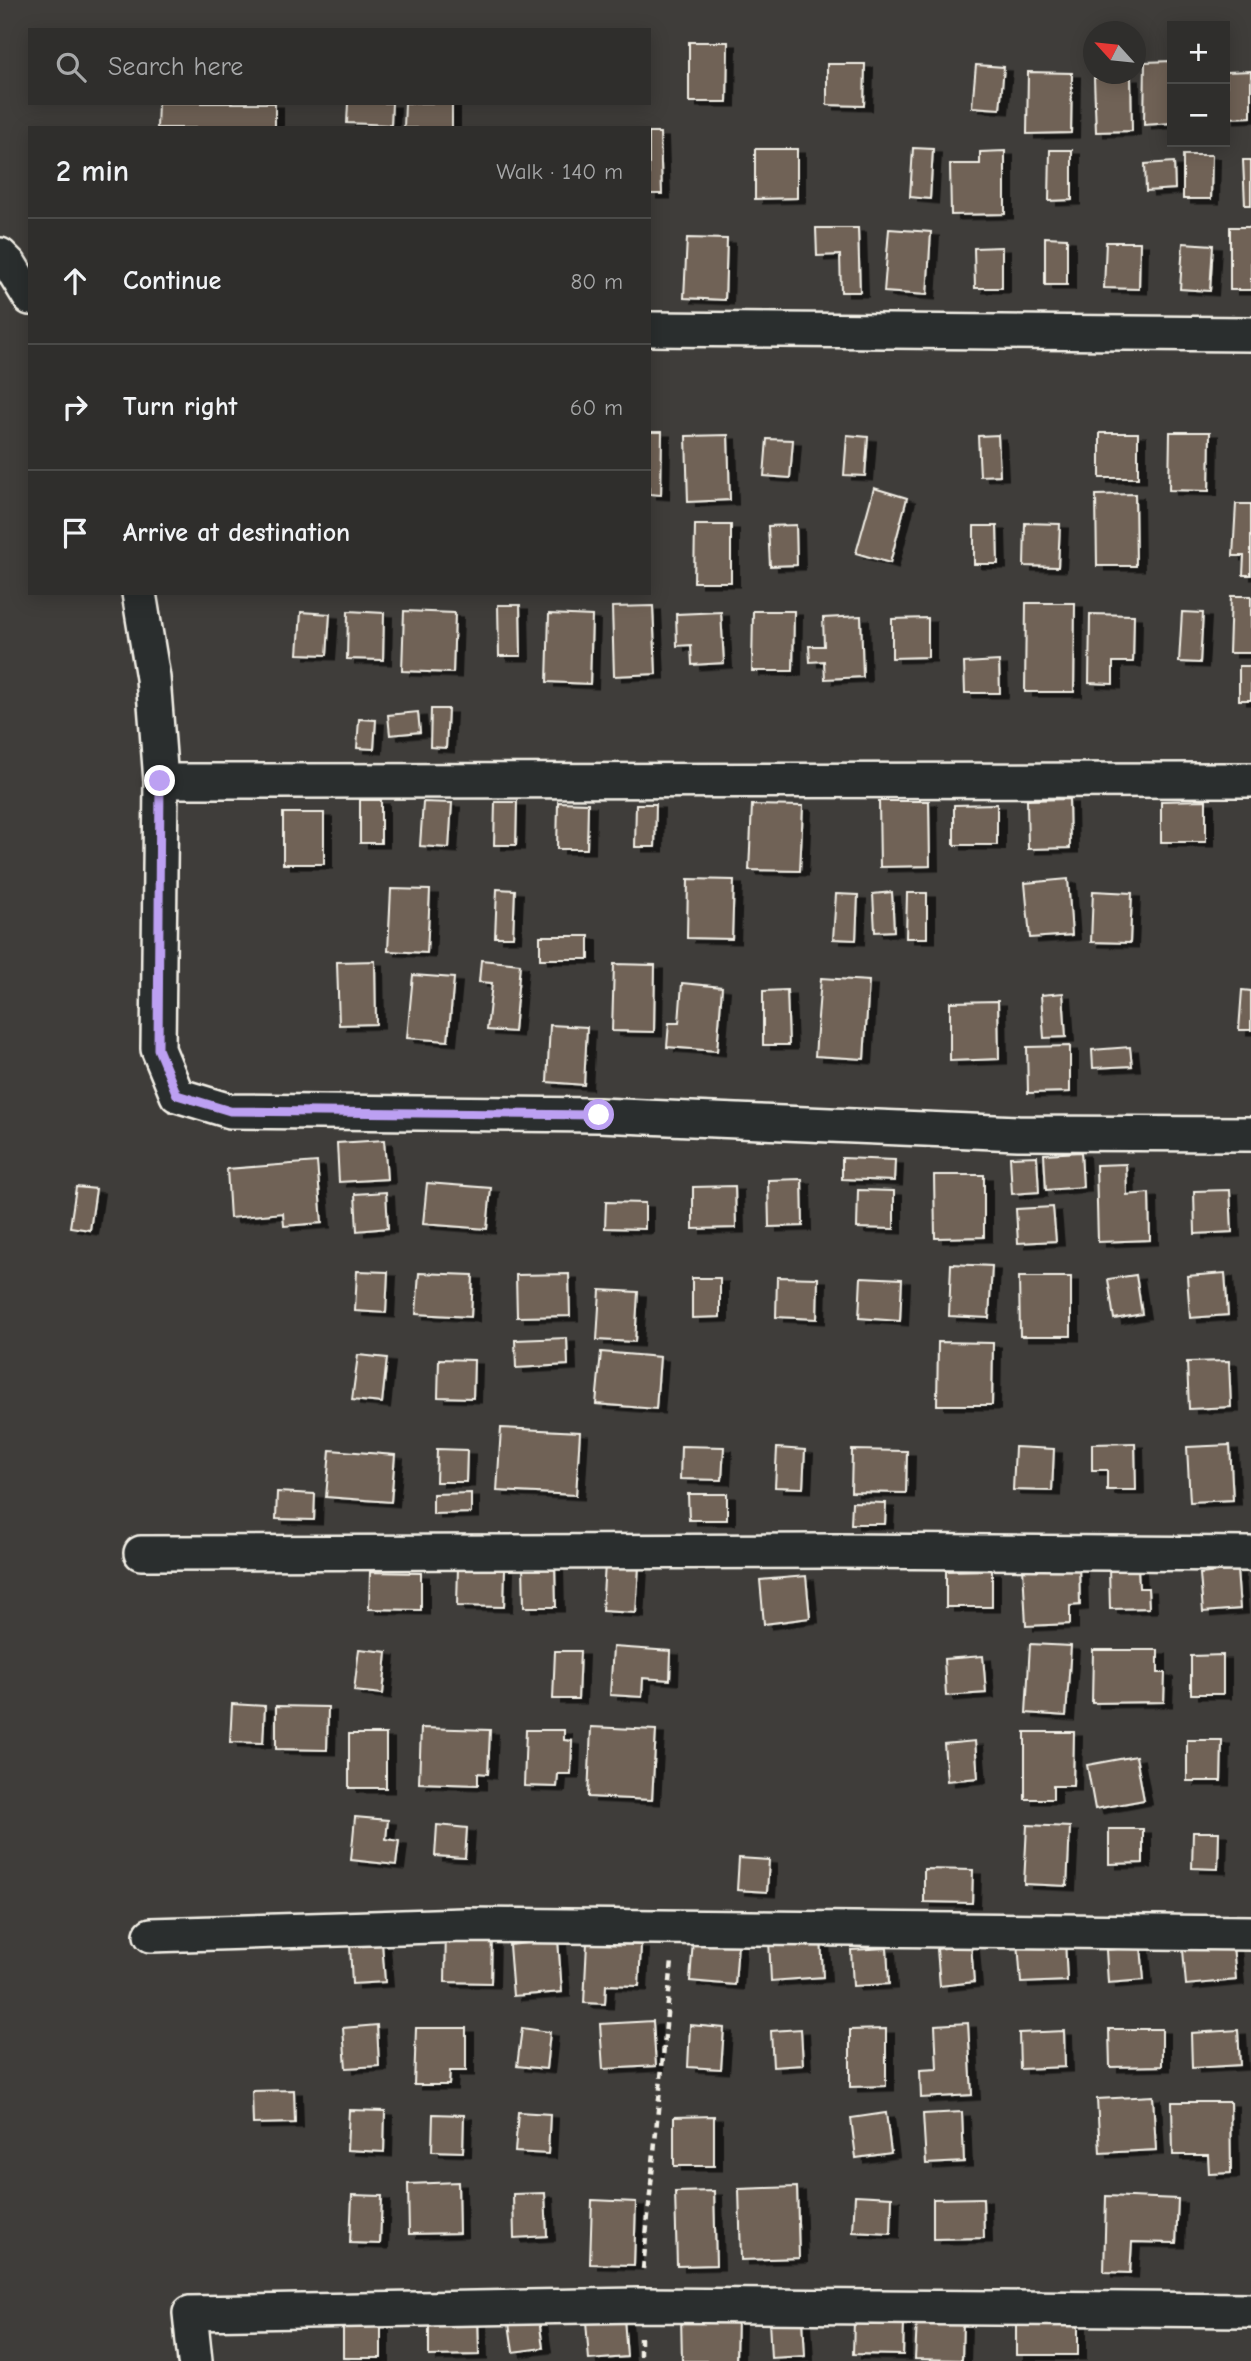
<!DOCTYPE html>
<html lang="en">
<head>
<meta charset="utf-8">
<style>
  :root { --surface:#2f2e2c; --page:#3b3a38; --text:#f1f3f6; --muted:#a7a8a9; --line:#4a4a48 }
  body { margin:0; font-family:"Comic Neue",sans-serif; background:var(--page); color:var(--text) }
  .controls { position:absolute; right:21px; top:21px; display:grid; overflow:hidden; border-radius:0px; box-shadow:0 4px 18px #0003 }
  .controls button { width:63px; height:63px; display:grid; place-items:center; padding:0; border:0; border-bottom:2px solid var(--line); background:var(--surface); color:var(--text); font:35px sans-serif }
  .compass { position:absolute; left:1083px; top:21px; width:63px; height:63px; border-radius:50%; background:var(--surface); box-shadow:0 4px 18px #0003; rotate:297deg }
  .stop { position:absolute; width:21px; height:21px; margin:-16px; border:5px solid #bca0f2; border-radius:50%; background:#fff }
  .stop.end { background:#bca0f2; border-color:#fff; box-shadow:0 2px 7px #0008 }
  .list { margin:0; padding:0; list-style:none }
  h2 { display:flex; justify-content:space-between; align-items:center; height:91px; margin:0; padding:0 28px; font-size:30px }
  h2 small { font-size:23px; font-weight:400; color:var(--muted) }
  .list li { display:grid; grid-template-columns:46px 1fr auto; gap:21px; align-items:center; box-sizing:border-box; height:126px; padding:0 28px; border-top:2px solid var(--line) }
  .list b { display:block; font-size:26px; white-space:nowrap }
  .list em { font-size:23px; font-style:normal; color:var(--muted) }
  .icon { flex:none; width:38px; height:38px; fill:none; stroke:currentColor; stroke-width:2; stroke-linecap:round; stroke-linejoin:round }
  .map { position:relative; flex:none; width:1251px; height:2361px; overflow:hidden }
  .search { position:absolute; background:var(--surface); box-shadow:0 4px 18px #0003; left:28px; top:28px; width:623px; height:77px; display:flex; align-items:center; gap:18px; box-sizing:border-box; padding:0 24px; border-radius:0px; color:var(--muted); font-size:26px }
  .panel { position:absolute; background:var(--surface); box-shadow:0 4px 18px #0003; left:28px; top:126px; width:623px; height:469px; border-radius:0px }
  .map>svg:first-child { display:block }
  .building { fill:#706257; stroke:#f4f1e8; stroke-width:2; filter:url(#shadow) }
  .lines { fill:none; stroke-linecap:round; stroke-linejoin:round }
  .minor-casing { stroke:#f4f1e8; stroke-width:38 }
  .path { stroke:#f4f1e8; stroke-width:4.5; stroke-dasharray:7 5; stroke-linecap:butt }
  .minor { stroke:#2a2d2e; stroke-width:33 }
  .route { stroke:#bca0f2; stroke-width:9 }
</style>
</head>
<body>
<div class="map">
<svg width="1251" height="2361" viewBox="0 0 1251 2361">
  <defs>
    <filter id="shadow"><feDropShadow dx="8" dy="4.5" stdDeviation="0" flood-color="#0009"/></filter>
  </defs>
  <rect width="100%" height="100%" fill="#3f3d3a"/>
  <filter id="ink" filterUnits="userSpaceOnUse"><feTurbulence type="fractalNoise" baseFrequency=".0143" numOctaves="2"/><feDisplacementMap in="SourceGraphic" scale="14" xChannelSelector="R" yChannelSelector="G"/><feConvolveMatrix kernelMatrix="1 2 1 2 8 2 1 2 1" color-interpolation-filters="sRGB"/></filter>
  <g filter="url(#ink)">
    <g class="building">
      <polygon points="689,42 728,42 727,102 689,102"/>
      <polygon points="1172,61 1172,123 1144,125 1145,62"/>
      <polygon points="827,64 865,64 864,106 827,105"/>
      <polygon points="976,65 1004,67 1000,109 972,107"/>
      <polygon points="1251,71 1251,117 1227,118 1226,72"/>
      <polygon points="1028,72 1072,73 1071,133 1027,134"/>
      <polygon points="1131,77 1132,131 1096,132 1094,78"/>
      <polygon points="158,103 275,103 275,128 157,128"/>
      <polygon points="348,103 392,103 391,125 347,123"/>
      <polygon points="405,103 452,103 452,128 404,128"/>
      <polygon points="649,133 660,133 662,194 649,194"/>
      <polygon points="913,148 933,149 930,199 910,197"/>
      <polygon points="755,149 797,149 797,198 755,199"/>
      <polygon points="1050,150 1072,150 1072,200 1049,201"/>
      <polygon points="1005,151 1005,214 951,215 950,164 980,164 980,152"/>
      <polygon points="1183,155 1212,155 1211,199 1183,199"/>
      <polygon points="1243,160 1251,160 1251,205 1245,205"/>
      <polygon points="1174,162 1175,189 1146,191 1145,164"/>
      <rect x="1230" y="227" width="21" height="63"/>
      <polygon points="816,228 858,228 860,292 841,292 840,255 817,256"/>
      <polygon points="889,229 931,232 927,295 884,292"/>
      <polygon points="1045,237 1067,238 1067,285 1045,285"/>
      <polygon points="687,238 727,239 725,300 684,298"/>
      <polygon points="1106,242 1140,242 1139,289 1104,288"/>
      <polygon points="1183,243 1213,245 1210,291 1180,289"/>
      <polygon points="1002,247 1002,288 975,288 974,248"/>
      <polygon points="649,432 662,432 661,495 649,494"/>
      <polygon points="1170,432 1210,432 1209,491 1169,490"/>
      <rect x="1100" y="433" width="38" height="45"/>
      <polygon points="728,435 730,500 688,502 686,436"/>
      <polygon points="847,435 868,437 865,476 844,475"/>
      <polygon points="998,435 1000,475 980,476 978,436"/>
      <polygon points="767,439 793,440 790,478 764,476"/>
      <polygon points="874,488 907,498 890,563 856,553"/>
      <polygon points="1135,494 1136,566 1097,566 1096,495"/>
      <polygon points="1236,504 1251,504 1251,575 1243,575 1244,556 1233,556"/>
      <polygon points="1025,523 1060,524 1058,567 1024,566"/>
      <polygon points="695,525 731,525 731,582 694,582"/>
      <polygon points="796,525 797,565 770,566 768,526"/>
      <polygon points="974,526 997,526 998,564 974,564"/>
      <polygon points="1231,596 1251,596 1251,653 1229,653"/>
      <polygon points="1026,603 1075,603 1074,692 1025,692"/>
      <polygon points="498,605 520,605 521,656 499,656"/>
      <polygon points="653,606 656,674 614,676 612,607"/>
      <polygon points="348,611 384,613 383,660 347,659"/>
      <polygon points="404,611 455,613 453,673 402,671"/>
      <polygon points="753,611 794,611 793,671 752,671"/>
      <polygon points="301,612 330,614 327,655 298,654"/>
      <polygon points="721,612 724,663 692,665 691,645 677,646 676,614"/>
      <polygon points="1182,612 1203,613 1200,663 1179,662"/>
      <polygon points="549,614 592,616 590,684 547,682"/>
      <polygon points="1090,614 1134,615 1133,662 1113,662 1113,684 1089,683"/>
      <polygon points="861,616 863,677 825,679 824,661 810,662 809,646 824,646 823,618"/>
      <polygon points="928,618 928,657 892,658 892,619"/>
      <polygon points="999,661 1000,693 965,693 964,663"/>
      <rect x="1239" y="666" width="12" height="34"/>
      <polygon points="431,709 448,709 446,748 430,747"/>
      <polygon points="418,712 420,732 390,735 388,715"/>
      <polygon points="359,719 376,720 374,749 357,748"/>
      <polygon points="1069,799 1070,848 1028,849 1027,800"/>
      <rect x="360" y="800" width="21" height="43"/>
      <polygon points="1206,800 1206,842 1161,842 1161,801"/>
      <polygon points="879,801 929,801 930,866 880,867"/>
      <polygon points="423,802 452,803 449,848 420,846"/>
      <polygon points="495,802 517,802 516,845 494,845"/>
      <polygon points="558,802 588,803 587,849 557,849"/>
      <polygon points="636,804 656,804 655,847 635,847"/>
      <polygon points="997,804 997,845 954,845 954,805"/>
      <polygon points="752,805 803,806 800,871 749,870"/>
      <rect x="283" y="813" width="41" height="51"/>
      <polygon points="688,879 734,880 732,939 687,938"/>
      <polygon points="1068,879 1072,935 1030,938 1025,883"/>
      <polygon points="391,889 430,890 427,953 388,951"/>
      <polygon points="497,889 515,890 513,937 495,937"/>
      <polygon points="1093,891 1132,893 1130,943 1091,942"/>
      <polygon points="892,892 894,931 875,932 873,894"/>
      <polygon points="907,893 927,893 927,938 906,938"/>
      <polygon points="836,894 858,895 856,940 833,939"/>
      <rect x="540" y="936" width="49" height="23"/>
      <polygon points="481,960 520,964 514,1032 487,1030 492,983 479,982"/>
      <polygon points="375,961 376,1024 339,1025 337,962"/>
      <polygon points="614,964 655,965 654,1032 612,1031"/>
      <polygon points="413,975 454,978 448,1041 407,1038"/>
      <polygon points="821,978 869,981 864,1059 815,1056"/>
      <polygon points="682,983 722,987 717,1051 667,1047 669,1023 679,1023"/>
      <polygon points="787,990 789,1045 763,1045 763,991"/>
      <polygon points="1242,990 1251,991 1251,1030 1239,1030"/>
      <polygon points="1063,993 1066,1037 1044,1038 1041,995"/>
      <polygon points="998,1001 999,1059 950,1061 950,1002"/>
      <polygon points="550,1025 587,1027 584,1085 547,1082"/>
      <polygon points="1070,1046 1070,1092 1028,1093 1027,1047"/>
      <polygon points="1130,1047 1132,1066 1093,1068 1092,1050"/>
      <polygon points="384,1140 387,1179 339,1182 337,1143"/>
      <polygon points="1081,1152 1083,1187 1046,1190 1044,1154"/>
      <polygon points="1037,1156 1039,1192 1012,1194 1010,1157"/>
      <polygon points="842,1158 895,1160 894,1181 842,1179"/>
      <polygon points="317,1162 322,1223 284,1226 283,1213 230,1218 227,1169"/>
      <polygon points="1126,1164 1127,1195 1149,1193 1150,1240 1098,1242 1096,1165"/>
      <polygon points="934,1175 984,1175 984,1237 935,1238"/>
      <polygon points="802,1179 803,1226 769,1227 768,1180"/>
      <polygon points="427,1183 491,1188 487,1229 423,1224"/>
      <polygon points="735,1186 736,1228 693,1229 693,1187"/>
      <polygon points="76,1187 96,1189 90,1230 70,1227"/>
      <polygon points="858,1190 894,1191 894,1229 857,1228"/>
      <polygon points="1230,1190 1232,1232 1195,1234 1194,1191"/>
      <polygon points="386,1192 388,1228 357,1231 355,1194"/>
      <polygon points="606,1202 645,1203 645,1229 605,1228"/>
      <polygon points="1053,1207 1056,1241 1018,1243 1016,1209"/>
      <polygon points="951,1264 992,1266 989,1318 949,1316"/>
      <polygon points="357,1271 388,1272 386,1313 355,1311"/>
      <polygon points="419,1273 473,1275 471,1317 416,1314"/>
      <polygon points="1225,1273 1228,1315 1190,1318 1187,1276"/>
      <polygon points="569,1274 570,1316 517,1317 516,1275"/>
      <polygon points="1136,1275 1142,1314 1114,1319 1108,1279"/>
      <polygon points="777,1277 818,1278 817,1319 776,1317"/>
      <polygon points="861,1277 902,1279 900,1321 859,1318"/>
      <polygon points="1019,1277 1071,1277 1071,1336 1020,1336"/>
      <polygon points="692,1278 720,1278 720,1317 692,1318"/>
      <polygon points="600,1290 638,1292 635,1342 597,1340"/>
      <polygon points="567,1338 568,1365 516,1368 515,1340"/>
      <polygon points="938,1342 993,1343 992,1405 937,1405"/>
      <polygon points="601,1352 660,1357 656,1409 596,1404"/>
      <polygon points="358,1355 387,1358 382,1403 352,1400"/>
      <polygon points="439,1359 474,1360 473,1398 438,1397"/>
      <polygon points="1229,1361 1231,1407 1189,1409 1187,1362"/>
      <polygon points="501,1428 580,1432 576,1495 497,1491"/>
      <polygon points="1135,1443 1136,1490 1107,1490 1107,1470 1092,1470 1092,1444"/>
      <polygon points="1230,1445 1233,1500 1190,1502 1187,1447"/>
      <polygon points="681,1446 724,1447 722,1480 680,1479"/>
      <polygon points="1015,1447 1054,1449 1052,1491 1013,1490"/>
      <polygon points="777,1448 805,1450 803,1488 775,1487"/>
      <polygon points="437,1449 467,1450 466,1482 436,1482"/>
      <polygon points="330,1450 395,1455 391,1502 326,1497"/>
      <polygon points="852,1450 907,1451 906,1493 851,1492"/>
      <polygon points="277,1492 315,1494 314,1520 276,1519"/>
      <polygon points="471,1493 471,1513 433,1514 433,1494"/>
      <polygon points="688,1494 727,1494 727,1520 689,1520"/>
      <polygon points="852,1502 886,1503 885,1524 851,1524"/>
      <polygon points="555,1564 556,1607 524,1607 523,1565"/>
      <polygon points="605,1564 639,1566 636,1613 602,1611"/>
      <polygon points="1079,1565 1080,1605 1070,1606 1070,1624 1026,1626 1023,1567"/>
      <polygon points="458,1566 505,1568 504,1607 457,1606"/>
      <polygon points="1109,1568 1138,1568 1139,1588 1148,1588 1149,1608 1110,1609"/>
      <polygon points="992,1570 992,1607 946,1607 946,1571"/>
      <polygon points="1237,1570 1240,1609 1203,1612 1200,1574"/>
      <polygon points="370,1572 421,1573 421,1610 369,1609"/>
      <polygon points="806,1576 810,1618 764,1624 760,1580"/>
      <polygon points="1030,1644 1071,1646 1066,1716 1026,1713"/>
      <polygon points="613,1647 671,1651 670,1680 643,1678 642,1697 610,1695"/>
      <polygon points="359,1649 387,1652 383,1694 354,1691"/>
      <polygon points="1093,1650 1158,1650 1158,1673 1165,1673 1164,1702 1092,1703"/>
      <polygon points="555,1651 580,1651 578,1699 553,1699"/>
      <polygon points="1223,1655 1223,1694 1191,1694 1191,1656"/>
      <polygon points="983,1656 986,1693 946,1696 944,1659"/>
      <polygon points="232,1704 265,1706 263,1743 230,1742"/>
      <polygon points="276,1706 328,1707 327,1750 276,1749"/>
      <polygon points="591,1727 656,1730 652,1800 588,1797"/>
      <polygon points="421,1728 490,1730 488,1774 478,1773 478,1785 419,1783"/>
      <polygon points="526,1730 564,1730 564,1740 572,1741 571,1774 558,1774 557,1787 524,1786"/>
      <polygon points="1025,1732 1074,1732 1073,1786 1053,1786 1053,1799 1025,1799"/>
      <rect x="349" y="1734" width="37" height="54"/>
      <polygon points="1187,1740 1222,1740 1221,1781 1187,1781"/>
      <polygon points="975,1741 978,1778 947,1781 944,1744"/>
      <polygon points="1136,1756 1144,1800 1095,1809 1087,1765"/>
      <polygon points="355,1817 388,1820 386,1839 399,1841 396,1865 351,1860"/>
      <polygon points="437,1825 467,1828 465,1858 435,1856"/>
      <polygon points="1027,1825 1070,1827 1067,1886 1024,1884"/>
      <polygon points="1109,1829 1143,1829 1143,1863 1109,1864"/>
      <polygon points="1193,1832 1219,1832 1218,1869 1192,1868"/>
      <polygon points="739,1858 769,1860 767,1892 737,1890"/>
      <polygon points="924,1869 973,1870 972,1903 924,1902"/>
      <polygon points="446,1929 492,1930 491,1983 445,1982"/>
      <polygon points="821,1937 823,1977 771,1981 769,1940"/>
      <polygon points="558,1940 562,1992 513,1996 509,1945"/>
      <polygon points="693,1940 738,1943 735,1985 690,1981"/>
      <polygon points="1065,1940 1067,1981 1021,1983 1018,1942"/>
      <polygon points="382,1943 385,1982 352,1984 350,1945"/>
      <polygon points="587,1943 641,1945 639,1986 606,1985 605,2004 584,2003"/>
      <polygon points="971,1945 974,1982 940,1986 937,1949"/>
      <polygon points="1233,1945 1236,1980 1186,1985 1183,1950"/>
      <polygon points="1141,1947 1144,1980 1108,1983 1106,1950"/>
      <polygon points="887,1948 889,1984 853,1986 851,1950"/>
      <polygon points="653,2021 656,2066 603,2069 600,2024"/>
      <polygon points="968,2023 972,2095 921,2098 920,2070 937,2069 935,2025"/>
      <polygon points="377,2025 379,2066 346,2068 343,2028"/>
      <polygon points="690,2025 724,2028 721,2069 688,2067"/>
      <polygon points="416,2028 466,2028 466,2071 450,2071 449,2085 414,2085"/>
      <polygon points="522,2028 550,2032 546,2069 517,2066"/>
      <polygon points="801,2029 803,2065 773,2067 771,2031"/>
      <polygon points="886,2029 886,2086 850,2087 850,2030"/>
      <polygon points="1109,2029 1162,2029 1162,2066 1110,2067"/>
      <polygon points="1238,2030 1240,2065 1192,2068 1191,2033"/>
      <polygon points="1064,2031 1065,2067 1020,2069 1019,2033"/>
      <polygon points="294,2090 295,2123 253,2124 252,2091"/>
      <polygon points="1153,2096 1156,2150 1100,2153 1097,2099"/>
      <polygon points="1172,2102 1230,2102 1231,2173 1209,2174 1208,2155 1173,2155"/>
      <polygon points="349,2110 385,2111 384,2152 347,2150"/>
      <polygon points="518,2112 550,2114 548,2154 515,2152"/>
      <polygon points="962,2112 964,2162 926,2164 923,2114"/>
      <polygon points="886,2113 891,2153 856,2158 851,2118"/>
      <polygon points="433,2114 464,2115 463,2152 432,2151"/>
      <polygon points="714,2116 714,2166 674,2166 674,2117"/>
      <polygon points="458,2182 459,2233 409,2234 408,2184"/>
      <polygon points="797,2187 799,2258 741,2260 739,2189"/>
      <polygon points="714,2191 716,2265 677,2266 675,2192"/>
      <polygon points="545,2193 547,2236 514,2238 513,2194"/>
      <polygon points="352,2195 382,2196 380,2244 350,2243"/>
      <polygon points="855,2195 892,2197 891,2234 853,2232"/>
      <polygon points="1106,2196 1178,2199 1176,2243 1132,2242 1130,2273 1104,2272"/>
      <polygon points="983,2198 984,2238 933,2239 933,2199"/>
      <polygon points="592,2200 636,2202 634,2265 590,2264"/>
      <rect x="343" y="2311" width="38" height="47"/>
      <polygon points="538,2312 543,2348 513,2352 508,2316"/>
      <polygon points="478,2315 479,2355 429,2356 429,2316"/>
      <polygon points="681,2316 737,2316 736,2361 682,2361"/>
      <polygon points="624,2318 627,2357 589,2360 586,2321"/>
      <polygon points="803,2320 805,2356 771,2358 769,2321"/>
      <polygon points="917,2320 963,2321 962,2360 915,2359"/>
      <rect x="1016" y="2320" width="62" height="35"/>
      <polygon points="854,2321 904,2322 903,2355 853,2354"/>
    </g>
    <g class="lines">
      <defs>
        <g id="minor">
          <polyline points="0,255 10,265 30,298"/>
          <polyline points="649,329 1251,334"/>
          <polyline points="139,593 153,678 161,781 158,1049 177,1095 230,1111 599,1115 1018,1133 1251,1134"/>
          <polyline points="161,781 1251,780"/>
          <polyline points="141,1553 836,1551 1251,1554"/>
          <polyline points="151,1935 464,1925 1251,1933"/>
          <polyline points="195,2361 190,2313 639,2305 1251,2310"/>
        </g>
      </defs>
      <use href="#minor" class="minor-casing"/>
      <g class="path">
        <polyline points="643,2269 672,1961"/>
        <polyline points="640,2337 640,2361"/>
      </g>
      <use href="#minor" class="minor"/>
    </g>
  </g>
  <g class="lines" filter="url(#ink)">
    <polyline class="route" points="160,781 158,1049 177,1095 230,1111 599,1115"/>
  </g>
</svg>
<div class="controls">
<button>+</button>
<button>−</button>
</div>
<svg class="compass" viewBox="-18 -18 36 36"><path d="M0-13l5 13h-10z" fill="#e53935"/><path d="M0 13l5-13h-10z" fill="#a7a8a9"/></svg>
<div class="stop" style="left:599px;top:1115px"></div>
<div class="stop end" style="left:160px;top:781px"></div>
<div class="search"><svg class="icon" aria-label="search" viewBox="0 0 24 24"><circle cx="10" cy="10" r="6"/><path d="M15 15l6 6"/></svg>Search here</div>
<section class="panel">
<h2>2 min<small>Walk · 140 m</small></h2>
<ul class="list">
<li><svg class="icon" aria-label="ahead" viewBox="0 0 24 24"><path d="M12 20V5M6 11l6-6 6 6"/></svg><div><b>Continue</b></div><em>80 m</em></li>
<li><svg class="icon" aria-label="right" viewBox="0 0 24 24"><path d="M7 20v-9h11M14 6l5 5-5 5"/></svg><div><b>Turn right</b></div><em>60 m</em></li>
<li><svg class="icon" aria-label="arrive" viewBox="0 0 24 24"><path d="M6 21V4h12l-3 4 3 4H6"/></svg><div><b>Arrive at destination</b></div></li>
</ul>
</section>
</div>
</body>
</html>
